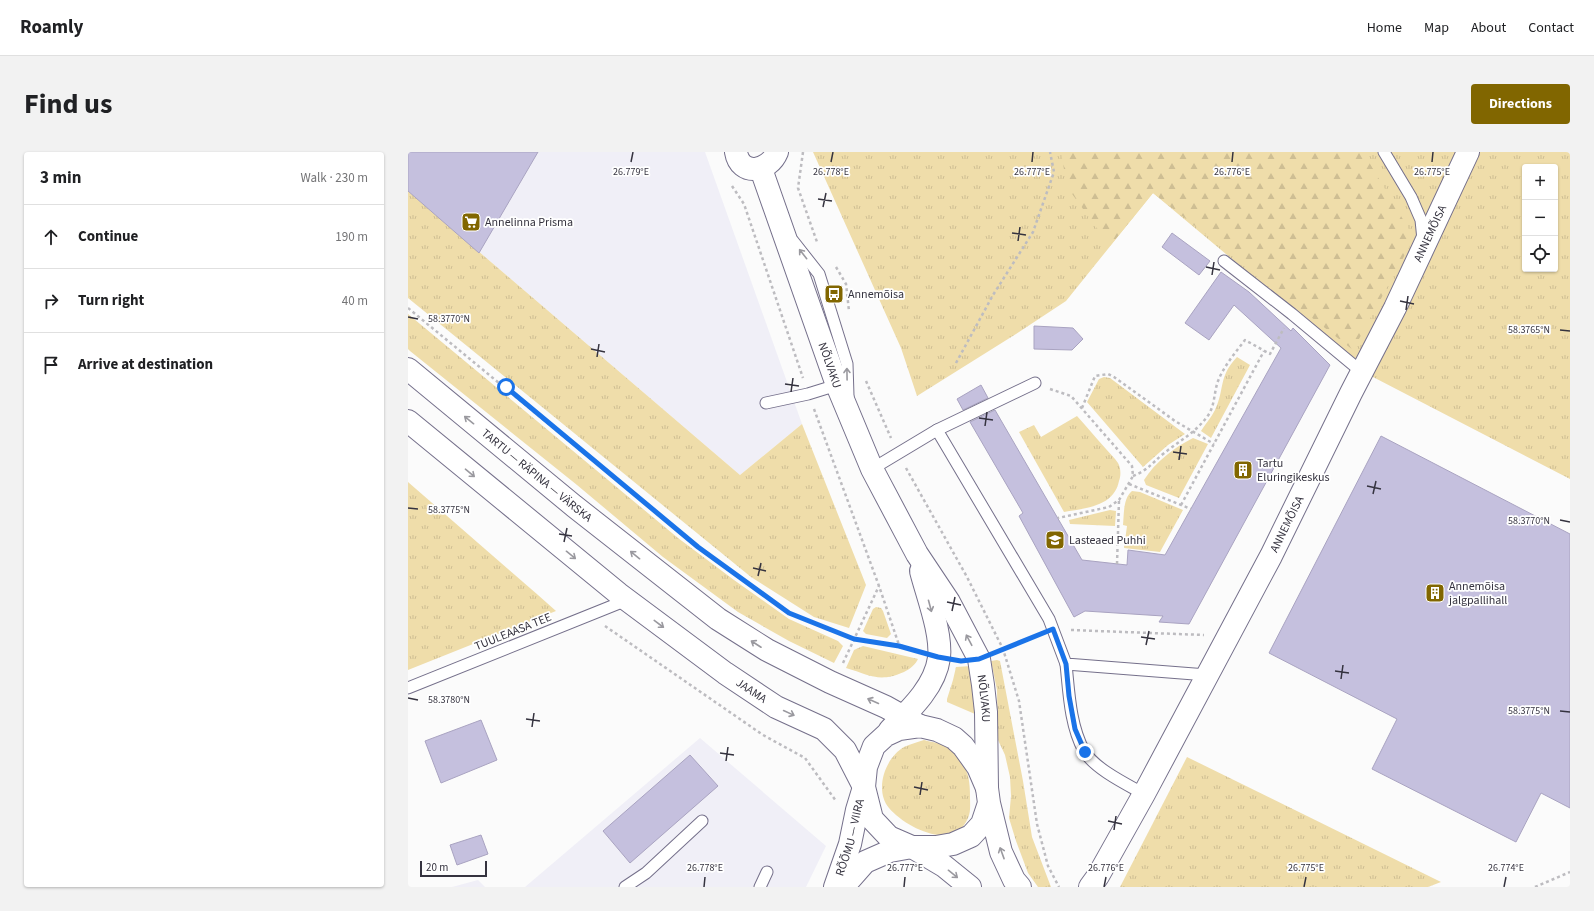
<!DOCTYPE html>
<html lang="en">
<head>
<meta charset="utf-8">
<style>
  :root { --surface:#fff; --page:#f2f2f2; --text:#202124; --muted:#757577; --line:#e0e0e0; --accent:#816600 }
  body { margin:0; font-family:"Source Sans 3",sans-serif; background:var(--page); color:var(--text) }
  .controls { position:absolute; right:12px; top:12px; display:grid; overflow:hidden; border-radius:4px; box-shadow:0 1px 3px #0004 }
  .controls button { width:36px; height:36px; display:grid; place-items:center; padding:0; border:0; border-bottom:1px solid var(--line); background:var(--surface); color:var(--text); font:20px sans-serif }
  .scale { position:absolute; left:12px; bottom:10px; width:67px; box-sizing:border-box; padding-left:4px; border:2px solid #35333f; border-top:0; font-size:11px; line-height:14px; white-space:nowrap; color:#35333f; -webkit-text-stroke:3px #fff; paint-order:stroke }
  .stop { position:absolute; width:12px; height:12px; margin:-9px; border:3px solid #1a73e8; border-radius:50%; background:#fff }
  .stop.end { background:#1a73e8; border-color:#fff; box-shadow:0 1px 4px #0008 }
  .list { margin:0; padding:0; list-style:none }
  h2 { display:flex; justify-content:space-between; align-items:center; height:52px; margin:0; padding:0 16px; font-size:17px }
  h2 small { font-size:13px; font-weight:400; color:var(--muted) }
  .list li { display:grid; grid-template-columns:26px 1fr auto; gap:12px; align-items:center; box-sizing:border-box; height:64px; padding:0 16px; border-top:1px solid var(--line) }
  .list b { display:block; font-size:15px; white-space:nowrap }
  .list em { font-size:13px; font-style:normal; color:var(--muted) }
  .icon { flex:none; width:22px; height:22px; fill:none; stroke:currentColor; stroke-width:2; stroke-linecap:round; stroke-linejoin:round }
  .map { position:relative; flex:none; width:1162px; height:735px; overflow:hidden; border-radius:4px }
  header { display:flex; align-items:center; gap:24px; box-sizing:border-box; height:56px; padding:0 20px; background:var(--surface); border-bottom:1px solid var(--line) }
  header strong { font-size:19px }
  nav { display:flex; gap:22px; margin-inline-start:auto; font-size:14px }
  .intro { display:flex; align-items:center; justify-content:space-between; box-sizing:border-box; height:96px; padding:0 24px }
  h1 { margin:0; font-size:28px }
  .button { padding:10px 18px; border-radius:4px; background:var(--accent); color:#fff; font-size:14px; font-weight:700 }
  main { display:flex; gap:24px; padding:0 24px }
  aside { flex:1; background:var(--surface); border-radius:4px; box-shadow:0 1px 3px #0004 }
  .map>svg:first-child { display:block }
  .built { fill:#f0eff7 }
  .grass { fill:url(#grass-tufts); fill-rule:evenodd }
  .forest { fill:url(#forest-firs) }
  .building { fill:#c5c0de; stroke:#a9a3c1 }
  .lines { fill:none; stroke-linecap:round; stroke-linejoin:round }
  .service-casing { stroke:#75708b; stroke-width:13 }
  .minor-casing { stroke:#75708b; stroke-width:24 }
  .tertiary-casing { stroke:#75708b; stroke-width:24 }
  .secondary-casing { stroke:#75708b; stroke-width:24 }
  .path { stroke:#bdbcc0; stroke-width:2.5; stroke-dasharray:3 3; stroke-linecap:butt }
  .service { stroke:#fff; stroke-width:11 }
  .minor { stroke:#fff; stroke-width:22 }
  .tertiary { stroke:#fff; stroke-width:22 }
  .secondary { stroke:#fff; stroke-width:22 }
  .oneway { stroke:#9a999f }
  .route { stroke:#1a73e8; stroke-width:5 }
  .ticks { fill:none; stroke:#35333f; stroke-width:1.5 }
  .labels { text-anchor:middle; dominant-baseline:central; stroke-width:3.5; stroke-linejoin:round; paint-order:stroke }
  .poi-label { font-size:12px; fill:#35333f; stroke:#fff; text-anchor:start }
  .street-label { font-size:12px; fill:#35333f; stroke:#fff }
  .ticks-label { font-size:10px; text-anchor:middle; fill:#35333f; stroke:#fff; stroke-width:3.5; stroke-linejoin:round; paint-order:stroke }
</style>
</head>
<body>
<header>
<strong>Roamly</strong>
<nav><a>Home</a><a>Map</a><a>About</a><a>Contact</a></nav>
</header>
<div class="intro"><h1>Find us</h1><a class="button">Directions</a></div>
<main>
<aside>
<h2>3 min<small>Walk · 230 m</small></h2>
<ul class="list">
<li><svg class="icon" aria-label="ahead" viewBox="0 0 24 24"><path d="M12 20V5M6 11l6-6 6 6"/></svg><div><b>Continue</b></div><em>190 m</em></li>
<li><svg class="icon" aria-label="right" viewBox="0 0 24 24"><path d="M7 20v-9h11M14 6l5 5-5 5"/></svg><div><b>Turn right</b></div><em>40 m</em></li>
<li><svg class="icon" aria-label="arrive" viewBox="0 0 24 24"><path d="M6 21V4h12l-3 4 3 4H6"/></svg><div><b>Arrive at destination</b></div></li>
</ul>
</aside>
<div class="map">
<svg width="1162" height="735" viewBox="0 0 1162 735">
  <defs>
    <pattern id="grass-tufts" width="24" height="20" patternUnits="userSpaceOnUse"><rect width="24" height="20" fill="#efddaa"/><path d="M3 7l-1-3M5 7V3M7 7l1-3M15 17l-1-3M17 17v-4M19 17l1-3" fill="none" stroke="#cebe93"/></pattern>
    <pattern id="forest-firs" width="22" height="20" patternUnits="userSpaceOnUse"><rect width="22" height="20" fill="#efddaa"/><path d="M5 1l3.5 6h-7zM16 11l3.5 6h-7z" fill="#cebe93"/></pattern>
  </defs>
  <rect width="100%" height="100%" fill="#fbfbfb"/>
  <g class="built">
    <polygon points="0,0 297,0 394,272 332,323 0,39"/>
    <polygon points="292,586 418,694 398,735 117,735"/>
    <polygon points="70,728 77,735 44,735"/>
  </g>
  <g class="grass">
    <path d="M405,0H1162V327L965,225L745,41L658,149L608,182L509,244L493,196ZM1117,15H1147V117H1117Z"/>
    <polygon points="0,39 332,323 394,272 458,433 441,476 406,465 343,425 0,146"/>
    <polygon points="0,162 270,386 326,428 381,467 430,489 435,494 426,511 381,489 330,460 255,405 169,333 2,199 0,197"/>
    <path d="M829,205L842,213L803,286L793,279C797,272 803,266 807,258C817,237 810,225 829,205Z"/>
    <polygon points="696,225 702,226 777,282 760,293 735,315 679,250 691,227"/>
    <path d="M669,264C679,275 688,286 698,297C702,302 707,306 710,311C713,316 713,324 711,329C706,355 677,356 656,360L611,280L626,273L633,285Z"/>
    <path d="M785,286L800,292L771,346L738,333L736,328C747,310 767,295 785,286Z"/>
    <polygon points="0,330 130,443 148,459 0,518"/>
    <path d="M724,339L732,340L775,358L752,400L716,396L719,374L715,373C716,363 715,346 724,339Z"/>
    <polygon points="702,358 708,359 707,374 662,372 661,368"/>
    <polygon points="468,455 473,456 475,459 483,482 479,486 458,482 455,479 465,457"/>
    <path d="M455,494L510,507C508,512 502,517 496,520C471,531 462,523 438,516L446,498Z"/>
    <polygon points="589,508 592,509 615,629 624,685 643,735 630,735 620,721 608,689 601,666 603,644 602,625 597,603 590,588 589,538 583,509"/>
    <polygon points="563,514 568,557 567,562 539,550 539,547 545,528 548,515"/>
    <path d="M516,588C523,590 533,591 539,595C542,596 544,599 546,601C560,615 562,626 562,645C562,651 563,660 560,666C546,700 498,676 481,656C466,638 477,606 496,595C502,592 510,590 516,588Z"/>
    <polygon points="779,605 1033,730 1020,735 712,735"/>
  </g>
  <polygon class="forest" points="653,0 955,0 1006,86 945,198 745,41 702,94 659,35"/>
  <g class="building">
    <polygon points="0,0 130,0 71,101 0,39"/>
    <polygon points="764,81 802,109 791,123 754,95"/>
    <polygon points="813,120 841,140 883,179 885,176 922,213 781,472 751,470 755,464 677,459 666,465 611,364 615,361 562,270 587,258 674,408 719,413 720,398 757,403 873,196 826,153 801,188 777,171"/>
    <polygon points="626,174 665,176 675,187 664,198 626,197"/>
    <polygon points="573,233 580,246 555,258 549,247"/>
    <polygon points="973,284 1162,382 1162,656 1133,641 1108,690 964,617 989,567 861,501"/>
    <polygon points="73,568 89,608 33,631 17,589"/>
    <polygon points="282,603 310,634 222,711 195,679"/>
    <polygon points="73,683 80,702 49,713 42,693"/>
  </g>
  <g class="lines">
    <defs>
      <g id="service">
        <polyline points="976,0 1003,45 1013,68 1015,88"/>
        <polyline points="385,89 411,122 439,212 440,244"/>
        <polyline points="816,109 884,162 955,221"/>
        <polyline points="358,251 400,242 429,233"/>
        <polyline points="529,278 627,231"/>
        <polyline points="464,317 529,278 641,467 658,512 799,523"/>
        <path d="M658,512C661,541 662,573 676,599C687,617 718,632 736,642"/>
        <polyline points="0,536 219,448"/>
        <polyline points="217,735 238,721 294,669"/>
        <polyline points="352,735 359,720"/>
      </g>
      <g id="minor">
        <path id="s1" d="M682,735L690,724L736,642L863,404L943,241L987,156L1060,0"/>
      </g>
      <g id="tertiary">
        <path d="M328,0C332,25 361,20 369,0"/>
        <path id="s2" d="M353,17L429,233L464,317L509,402L541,450L571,507L575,533L578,560L579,636"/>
        <path d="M482,578C502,558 527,535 531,506C534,481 519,443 513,419"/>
        <path id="s3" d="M427,735L442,692L449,658L456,635"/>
        <polyline points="435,735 457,710 482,699 504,695"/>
      </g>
      <g id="secondary">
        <path id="s4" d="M0,217L166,354L310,467L359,498L422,530L478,555L512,574"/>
        <path id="s5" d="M0,269L211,442L317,521L368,555L416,577L437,598L456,635"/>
        <polyline points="581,651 574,672 563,684 545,692 528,695 504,695 481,685 464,667 456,635 458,615 466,594 478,583 491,577 512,574 529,578 546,586 555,594 570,615 579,636 581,651 593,700 606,728 612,735"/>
        <polyline points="504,695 536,714 562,735"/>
      </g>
    </defs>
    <use href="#service" class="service-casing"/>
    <use href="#minor" class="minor-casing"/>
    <use href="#tertiary" class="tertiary-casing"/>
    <use href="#secondary" class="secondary-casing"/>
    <g class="path">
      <polyline points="395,0 390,36 409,90"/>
      <polyline points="324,34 336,52 395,226"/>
      <polyline points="428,115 438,132 441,159"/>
      <polyline points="0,156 290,395 381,461 446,487 491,493 510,499"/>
      <polyline points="548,211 585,143 625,80 646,20 642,0"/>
      <polyline points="458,229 483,286"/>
      <polyline points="642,237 663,244 724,314 725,324 711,348 701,355 650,366"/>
      <polyline points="674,256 687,224 700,222 706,225 767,269 806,292"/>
      <polyline points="406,257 471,434 491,493"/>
      <polyline points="498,316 559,425 595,497 611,549 629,672 640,714 651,735"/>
      <path d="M725,324C740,318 743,312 755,302C771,289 789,280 801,262C807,252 806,240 810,229C816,214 827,201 837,188L862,202L876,176"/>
      <polyline points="721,332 783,357"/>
      <polyline points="773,353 856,199"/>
      <polyline points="709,412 711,348"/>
      <polyline points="197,474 355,583 397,606 428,649"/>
      <polyline points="663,478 796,483"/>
      <polyline points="592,498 630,483"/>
      <polyline points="435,511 471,434"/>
      <polyline points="1127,735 1162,720"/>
    </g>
    <use href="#service" class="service"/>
    <use href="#minor" class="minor"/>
    <use href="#tertiary" class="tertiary"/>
    <use href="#secondary" class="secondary"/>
  </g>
  <defs><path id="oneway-shaft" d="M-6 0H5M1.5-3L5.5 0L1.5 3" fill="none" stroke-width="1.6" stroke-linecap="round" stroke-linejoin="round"/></defs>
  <g class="oneway">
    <use href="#oneway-shaft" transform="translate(395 102) rotate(-128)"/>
    <use href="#oneway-shaft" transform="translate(439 222) rotate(-91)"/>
    <use href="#oneway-shaft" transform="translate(61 268) rotate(-141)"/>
    <use href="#oneway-shaft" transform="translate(62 321) rotate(40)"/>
    <use href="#oneway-shaft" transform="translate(163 403) rotate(39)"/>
    <use href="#oneway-shaft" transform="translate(227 403) rotate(-141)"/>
    <use href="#oneway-shaft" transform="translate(522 454) rotate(75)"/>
    <use href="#oneway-shaft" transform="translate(251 472) rotate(37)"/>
    <use href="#oneway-shaft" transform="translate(561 488) rotate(-118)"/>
    <use href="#oneway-shaft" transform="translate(348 492) rotate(-147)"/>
    <use href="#oneway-shaft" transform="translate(465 549) rotate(-156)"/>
    <use href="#oneway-shaft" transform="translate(381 561) rotate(25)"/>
    <use href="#oneway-shaft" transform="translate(594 701) rotate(-110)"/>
    <use href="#oneway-shaft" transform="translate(545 722) rotate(39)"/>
  </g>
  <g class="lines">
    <polyline class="route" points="98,235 290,395 381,461 446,487 491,494 530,505 553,509 571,507 645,477 658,512 661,544 667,577 677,600"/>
  </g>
  <path class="ticks" d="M223,10L225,0M423,10L425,0M624,10L625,0M824,10L825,0M1024,10L1025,0M410,47L424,49M415,55L418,41M604,81L618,83M610,89L612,75M798,115L812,118M804,123L806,110M992,149L1006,152M998,158L1000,144M0,165L10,167M1152,178L1162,179M183,197L197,200M189,205L191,192M377,232L391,234M383,240L385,226M571,266L585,268M577,274L579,260M765,300L779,302M771,308L773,294M959,334L973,337M965,342L968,329M0,356L10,357M1152,368L1162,370M151,382L164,384M156,390L159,376M345,416L358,419M350,424L353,411M539,450L553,453M544,459L547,445M733,485L747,487M738,493L741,479M927,519L941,521M933,527L935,513M0,546L10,548M1152,559L1162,560M118,567L132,569M124,575L126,561M312,601L326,603M318,609L320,595M506,635L520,638M512,643L514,630M700,669L714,672M706,678L708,664M296,735L297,725M496,735L497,725M696,735L698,725M896,735L898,725M1096,735L1098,725"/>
  <defs>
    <symbol id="supermarket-square" viewBox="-11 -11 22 22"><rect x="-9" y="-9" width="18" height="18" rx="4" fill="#816600" stroke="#fff"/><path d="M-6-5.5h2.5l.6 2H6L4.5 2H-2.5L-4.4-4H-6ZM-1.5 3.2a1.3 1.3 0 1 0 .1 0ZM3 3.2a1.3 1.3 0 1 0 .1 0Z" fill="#fff"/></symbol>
    <symbol id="bus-square" viewBox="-11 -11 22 22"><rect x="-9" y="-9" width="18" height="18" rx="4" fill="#816600" stroke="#fff"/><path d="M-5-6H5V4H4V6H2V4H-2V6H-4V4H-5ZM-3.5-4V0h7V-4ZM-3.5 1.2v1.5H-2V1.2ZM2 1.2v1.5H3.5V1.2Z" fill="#fff"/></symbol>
    <symbol id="building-square" viewBox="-11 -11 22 22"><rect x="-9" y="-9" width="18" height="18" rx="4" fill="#816600" stroke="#fff"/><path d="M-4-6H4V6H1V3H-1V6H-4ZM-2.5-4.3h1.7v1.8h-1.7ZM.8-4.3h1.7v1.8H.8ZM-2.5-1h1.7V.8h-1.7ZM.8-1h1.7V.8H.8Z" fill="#fff"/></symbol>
    <symbol id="school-square" viewBox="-11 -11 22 22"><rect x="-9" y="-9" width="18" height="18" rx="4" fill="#816600" stroke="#fff"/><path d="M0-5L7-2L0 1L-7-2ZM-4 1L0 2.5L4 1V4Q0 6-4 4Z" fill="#fff"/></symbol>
  </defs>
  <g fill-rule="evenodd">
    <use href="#supermarket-square" x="52" y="59" width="22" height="22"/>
    <use href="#bus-square" x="415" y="131" width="22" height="22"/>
    <use href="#building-square" x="824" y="307" width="22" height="22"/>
    <use href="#school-square" x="636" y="377" width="22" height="22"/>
    <use href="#building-square" x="1016" y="430" width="22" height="22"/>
  </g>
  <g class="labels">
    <g class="poi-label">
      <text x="77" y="70">Annelinna Prisma</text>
      <text x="440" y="142">Annemõisa</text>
      <text x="849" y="311">Tartu<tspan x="849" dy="14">Eluringikeskus</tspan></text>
      <text x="661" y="388">Lasteaed Puhhi</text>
      <text x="1041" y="434">Annemõisa<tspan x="1041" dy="14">jalgpallihall</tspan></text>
    </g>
    <g class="street-label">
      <text stroke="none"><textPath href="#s1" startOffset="737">ANNEMÕISA</textPath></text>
      <text stroke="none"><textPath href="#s2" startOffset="208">NÕLVAKU</textPath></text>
      <text stroke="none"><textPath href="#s4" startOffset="167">TARTU — RÄPINA — VÄRSKA</textPath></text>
      <text stroke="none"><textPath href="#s1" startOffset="413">ANNEMÕISA</textPath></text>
      <text transform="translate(105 480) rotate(-22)">TUULEAASA TEE</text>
      <text stroke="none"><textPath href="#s5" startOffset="437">JAAMA</textPath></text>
      <text stroke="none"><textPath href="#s2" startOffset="578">NÕLVAKU</textPath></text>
      <text stroke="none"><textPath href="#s3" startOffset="52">RÕÕMU — VIIRA</textPath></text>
    </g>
  </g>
  <g class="ticks-label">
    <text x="223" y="23">26.779°E</text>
    <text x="423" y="23">26.778°E</text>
    <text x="624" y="23">26.777°E</text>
    <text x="824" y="23">26.776°E</text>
    <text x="1024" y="23">26.775°E</text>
    <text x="41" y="170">58.3770°N</text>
    <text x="1121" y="181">58.3765°N</text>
    <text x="41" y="361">58.3775°N</text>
    <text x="1121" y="372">58.3770°N</text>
    <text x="41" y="551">58.3780°N</text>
    <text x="1121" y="562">58.3775°N</text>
    <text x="297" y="719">26.778°E</text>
    <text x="497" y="719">26.777°E</text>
    <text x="698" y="719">26.776°E</text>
    <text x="898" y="719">26.775°E</text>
    <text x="1098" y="719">26.774°E</text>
  </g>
</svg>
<div class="controls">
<button>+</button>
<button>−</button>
<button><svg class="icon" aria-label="locate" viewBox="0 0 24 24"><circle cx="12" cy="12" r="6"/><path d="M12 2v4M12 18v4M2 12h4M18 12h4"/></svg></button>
</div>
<div class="scale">20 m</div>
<div class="stop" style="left:98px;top:235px"></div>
<div class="stop end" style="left:677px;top:600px"></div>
</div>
</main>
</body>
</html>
